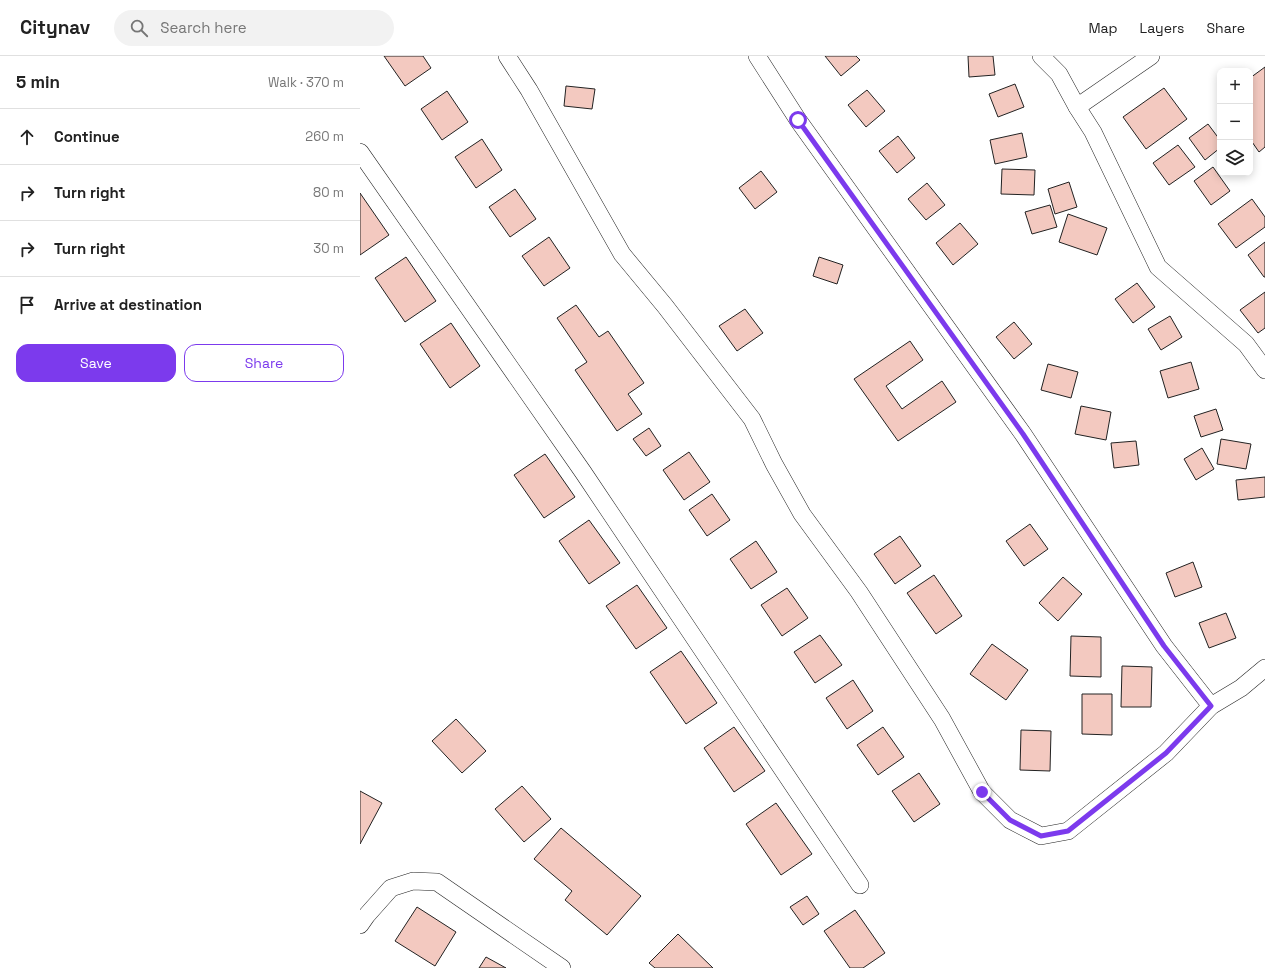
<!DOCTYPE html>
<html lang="en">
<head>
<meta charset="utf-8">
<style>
  :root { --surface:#fff; --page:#f2f2f2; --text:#222; --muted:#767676; --line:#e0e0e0; --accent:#7c3aed }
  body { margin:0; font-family:"Space Grotesk",sans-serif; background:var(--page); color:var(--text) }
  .controls { position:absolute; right:12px; top:12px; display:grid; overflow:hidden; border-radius:8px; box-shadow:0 2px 10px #0003 }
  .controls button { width:36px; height:36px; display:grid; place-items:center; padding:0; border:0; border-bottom:1px solid var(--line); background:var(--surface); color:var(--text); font:20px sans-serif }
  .stop { position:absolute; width:12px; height:12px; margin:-9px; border:3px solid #7c3aed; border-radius:50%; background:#fff }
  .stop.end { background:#7c3aed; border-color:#fff; box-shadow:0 1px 4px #0008 }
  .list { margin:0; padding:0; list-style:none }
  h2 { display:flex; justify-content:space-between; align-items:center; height:52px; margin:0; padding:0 16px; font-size:17px }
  h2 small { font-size:13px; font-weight:400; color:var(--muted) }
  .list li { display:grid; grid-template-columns:26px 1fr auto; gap:12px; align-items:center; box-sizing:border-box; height:56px; padding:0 16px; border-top:1px solid var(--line) }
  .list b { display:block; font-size:15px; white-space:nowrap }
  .list em { font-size:13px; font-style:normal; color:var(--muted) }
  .actions { display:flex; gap:8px; padding:12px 16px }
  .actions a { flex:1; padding:9px 0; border:1px solid var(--accent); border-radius:12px; text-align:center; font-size:14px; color:var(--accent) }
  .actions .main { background:var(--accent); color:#fff }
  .icon { flex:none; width:22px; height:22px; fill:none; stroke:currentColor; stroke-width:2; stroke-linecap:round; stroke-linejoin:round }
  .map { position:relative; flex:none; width:905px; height:912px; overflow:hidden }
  header { display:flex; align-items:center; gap:24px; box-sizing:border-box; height:56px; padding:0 20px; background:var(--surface); border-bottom:1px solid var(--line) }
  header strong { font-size:19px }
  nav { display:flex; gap:22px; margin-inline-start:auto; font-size:14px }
  .search { width:280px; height:36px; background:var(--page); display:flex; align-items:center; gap:10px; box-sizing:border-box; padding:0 14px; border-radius:22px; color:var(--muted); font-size:15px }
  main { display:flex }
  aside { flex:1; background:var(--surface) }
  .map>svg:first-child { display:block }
  .building { fill:#f3c9c0; stroke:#222 }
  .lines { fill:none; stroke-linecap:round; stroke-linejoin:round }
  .minor-casing { stroke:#222; stroke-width:18 }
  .minor { stroke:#fff; stroke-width:17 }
  .route { stroke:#7c3aed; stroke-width:5 }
</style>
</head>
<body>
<header>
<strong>Citynav</strong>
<div class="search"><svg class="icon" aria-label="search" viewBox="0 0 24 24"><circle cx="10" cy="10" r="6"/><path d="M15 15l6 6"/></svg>Search here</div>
<nav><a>Map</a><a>Layers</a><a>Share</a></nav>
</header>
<main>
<aside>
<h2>5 min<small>Walk · 370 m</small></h2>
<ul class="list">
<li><svg class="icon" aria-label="ahead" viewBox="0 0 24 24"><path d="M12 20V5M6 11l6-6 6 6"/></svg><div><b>Continue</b></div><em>260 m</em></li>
<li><svg class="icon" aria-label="right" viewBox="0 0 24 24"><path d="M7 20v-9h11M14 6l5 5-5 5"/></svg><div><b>Turn right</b></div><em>80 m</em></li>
<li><svg class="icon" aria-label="right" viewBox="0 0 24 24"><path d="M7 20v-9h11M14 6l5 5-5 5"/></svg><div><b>Turn right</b></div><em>30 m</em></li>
<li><svg class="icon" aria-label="arrive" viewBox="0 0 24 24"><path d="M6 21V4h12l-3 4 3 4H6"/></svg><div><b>Arrive at destination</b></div></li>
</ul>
<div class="actions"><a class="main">Save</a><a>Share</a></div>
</aside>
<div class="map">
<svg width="905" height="912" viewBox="0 0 905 912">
  <rect width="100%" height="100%" fill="#fff"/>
  <g class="building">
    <polygon points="24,0 63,0 71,12 45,30"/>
    <polygon points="465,0 496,0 500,4 481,20"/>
    <polygon points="608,0 633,0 635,19 609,21"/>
    <polygon points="905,11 905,91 899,96 890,83 890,22"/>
    <polygon points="655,28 664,51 638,61 629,38"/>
    <polygon points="206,30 235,33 232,53 204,50"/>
    <polygon points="804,32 827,63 786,93 763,61"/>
    <polygon points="507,34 525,55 506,71 488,49"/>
    <polygon points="87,35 108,66 82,84 61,53"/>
    <polygon points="848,68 860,84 860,92 845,104 829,82"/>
    <polygon points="662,77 667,101 635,108 630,84"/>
    <polygon points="538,80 555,102 537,117 519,95"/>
    <polygon points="122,83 142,114 116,132 95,101"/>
    <polygon points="818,89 835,111 809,129 793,107"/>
    <polygon points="853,111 870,135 851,149 834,125"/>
    <polygon points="642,113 675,114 674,139 641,138"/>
    <polygon points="401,115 417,136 395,153 379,132"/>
    <polygon points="709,126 717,151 695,158 688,133"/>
    <polygon points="567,127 585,149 566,164 548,143"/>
    <polygon points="155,133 176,163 150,181 129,151"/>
    <polygon points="0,137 29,179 0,199"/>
    <polygon points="892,143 905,161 905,171 876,192 858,168"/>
    <polygon points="690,149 697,171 672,178 665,156"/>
    <polygon points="708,158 747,172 737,199 699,186"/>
    <polygon points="600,167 618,188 593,209 576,187"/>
    <polygon points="189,181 210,212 184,230 162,200"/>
    <polygon points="905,186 905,221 904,221 888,199"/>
    <polygon points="46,201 76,245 45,266 15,222"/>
    <polygon points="459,201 483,209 477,228 453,220"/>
    <polygon points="777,227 795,251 773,267 755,243"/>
    <polygon points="905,236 905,272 898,277 880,254"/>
    <polygon points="216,249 239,281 248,275 284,327 268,338 282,358 257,375 215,314 227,306 197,262"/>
    <polygon points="385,253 403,277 377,295 359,270"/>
    <polygon points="810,260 822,281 801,294 788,273"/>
    <polygon points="654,266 672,288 654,303 636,281"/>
    <polygon points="91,267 120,310 90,332 60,288"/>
    <polygon points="550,285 563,304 526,330 542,353 582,325 596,346 538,385 494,323"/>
    <polygon points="831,306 839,333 808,342 800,315"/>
    <polygon points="688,308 718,316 711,342 681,334"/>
    <polygon points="721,350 751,356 746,384 715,378"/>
    <polygon points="856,353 863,374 841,381 834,360"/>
    <polygon points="289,372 301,390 286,400 273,383"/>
    <polygon points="861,383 891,388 886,413 857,408"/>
    <polygon points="776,385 779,409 754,412 751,387"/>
    <polygon points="842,392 854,413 836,424 824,403"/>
    <polygon points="329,396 350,426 324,444 303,414"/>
    <polygon points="185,398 215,441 184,462 154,419"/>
    <polygon points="905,421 905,441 878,444 876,424"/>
    <polygon points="352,438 370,464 347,480 329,454"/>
    <polygon points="229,464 260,507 229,528 199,485"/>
    <polygon points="670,468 688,493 664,510 646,485"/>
    <polygon points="540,480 561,510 535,528 514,498"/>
    <polygon points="396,485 417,516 391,533 370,503"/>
    <polygon points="833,506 842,531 815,541 806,517"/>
    <polygon points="574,519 602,560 576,578 547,537"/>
    <polygon points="703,521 722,538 698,565 679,547"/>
    <polygon points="277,529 307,572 276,593 246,550"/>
    <polygon points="427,532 448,562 422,580 401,549"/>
    <polygon points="866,557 876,582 849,592 839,567"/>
    <polygon points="460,579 482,609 455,627 434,596"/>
    <polygon points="711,580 741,581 741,621 710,620"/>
    <polygon points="632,588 668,614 646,644 610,618"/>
    <polygon points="321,595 357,647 326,668 290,616"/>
    <polygon points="762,610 792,611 791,651 761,651"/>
    <polygon points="493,624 513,655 487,673 466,642"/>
    <polygon points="722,638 752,638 752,679 722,678"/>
    <polygon points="96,663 126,695 102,717 72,685"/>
    <polygon points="374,671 405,715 374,736 344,692"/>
    <polygon points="523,671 544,701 518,719 497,689"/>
    <polygon points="661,674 691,675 690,715 660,714"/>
    <polygon points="559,717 580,748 554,766 532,735"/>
    <polygon points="162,730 191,763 164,786 135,753"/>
    <polygon points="0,735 22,747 0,788"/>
    <polygon points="416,747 452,798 421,819 386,768"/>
    <polygon points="201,772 281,840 247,879 205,844 212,835 174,803"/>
    <polygon points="447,840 459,858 443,869 430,851"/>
    <polygon points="57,851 96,876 75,910 35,885"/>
    <polygon points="495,854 525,897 503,912 490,912 464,875"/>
    <polygon points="318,878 353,912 295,912 289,907"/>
    <polygon points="126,901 146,912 119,912"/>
  </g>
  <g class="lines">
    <defs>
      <g id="minor">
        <polyline points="147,0 169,34 262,198 305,250 392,363 414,408 442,458 499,536 582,663 622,736 650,764 681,780 708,775 806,697 851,650 881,632 905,612"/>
        <polyline points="397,0 438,64 663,378 804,590 851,650"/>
        <polyline points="681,0 699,18 717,51"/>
        <polyline points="791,0 717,51 733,76 798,211 886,288 905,314"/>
        <polyline points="0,96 223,416 500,829"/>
        <polyline points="0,869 7,859 31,832 53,825 77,826 202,912"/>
      </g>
    </defs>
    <use href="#minor" class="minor-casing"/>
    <use href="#minor" class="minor"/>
  </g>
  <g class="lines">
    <polyline class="route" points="438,64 663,378 804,590 851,650 806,697 708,775 681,780 650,764 622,736"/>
  </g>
</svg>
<div class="controls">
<button>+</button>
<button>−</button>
<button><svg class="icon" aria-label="layers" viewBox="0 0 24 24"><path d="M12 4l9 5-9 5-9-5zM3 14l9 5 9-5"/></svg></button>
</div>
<div class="stop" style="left:438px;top:64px"></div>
<div class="stop end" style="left:622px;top:736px"></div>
</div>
</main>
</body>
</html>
